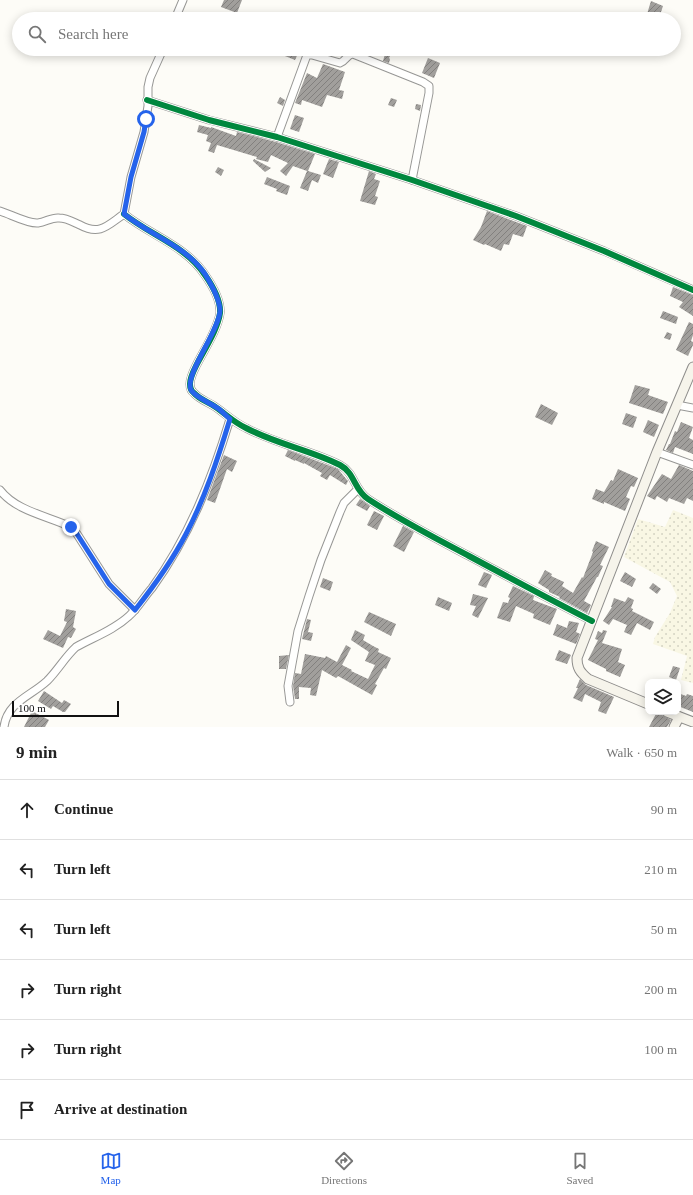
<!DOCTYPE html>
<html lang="en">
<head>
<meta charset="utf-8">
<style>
  :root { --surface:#fff; --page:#f2f2f2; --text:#222; --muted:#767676; --line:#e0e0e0; --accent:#2563eb }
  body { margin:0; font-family:Georgia,serif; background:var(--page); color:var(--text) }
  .controls { position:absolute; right:12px; bottom:12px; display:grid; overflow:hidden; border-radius:8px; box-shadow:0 2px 10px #0003 }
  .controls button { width:36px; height:36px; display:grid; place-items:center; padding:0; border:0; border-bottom:1px solid var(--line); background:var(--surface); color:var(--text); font:20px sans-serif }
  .scale { position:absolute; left:12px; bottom:10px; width:107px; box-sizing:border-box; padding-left:4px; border:2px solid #111; border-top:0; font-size:11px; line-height:14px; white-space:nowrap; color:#111; -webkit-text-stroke:3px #fff; paint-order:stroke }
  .stop { position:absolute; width:12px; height:12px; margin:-9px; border:3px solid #2563eb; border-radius:50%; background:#fff }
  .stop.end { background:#2563eb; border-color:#fff; box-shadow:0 1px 4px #0008 }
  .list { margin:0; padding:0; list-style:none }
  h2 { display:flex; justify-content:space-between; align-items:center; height:52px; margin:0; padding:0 16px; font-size:17px }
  h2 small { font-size:13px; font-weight:400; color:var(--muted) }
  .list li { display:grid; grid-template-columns:26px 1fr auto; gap:12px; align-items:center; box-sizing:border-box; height:60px; padding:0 16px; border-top:1px solid var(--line) }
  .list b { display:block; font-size:15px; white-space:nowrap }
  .list em { font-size:13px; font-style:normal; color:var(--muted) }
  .icon { flex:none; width:22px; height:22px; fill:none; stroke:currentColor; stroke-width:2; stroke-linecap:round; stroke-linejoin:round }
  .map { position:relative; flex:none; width:693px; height:727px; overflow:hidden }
  .search { position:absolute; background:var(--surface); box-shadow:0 2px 10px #0003; left:12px; right:12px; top:12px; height:44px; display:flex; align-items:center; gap:10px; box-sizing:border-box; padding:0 14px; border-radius:22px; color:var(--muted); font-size:15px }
  .sheet { height:412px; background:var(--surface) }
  nav { display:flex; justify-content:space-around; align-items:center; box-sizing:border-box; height:56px; border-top:1px solid var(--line); background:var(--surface); font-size:11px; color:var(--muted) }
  nav a { display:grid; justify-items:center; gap:2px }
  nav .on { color:var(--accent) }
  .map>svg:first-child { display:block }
  .farmland { fill:url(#farmland-dots) }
  .building { fill:url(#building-hatch) }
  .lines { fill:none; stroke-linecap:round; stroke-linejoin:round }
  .street-casing { stroke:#979795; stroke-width:9 }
  .secondary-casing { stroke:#8e8d8b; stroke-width:11 }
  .street { stroke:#fffffe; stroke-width:7 }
  .secondary { stroke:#f6f4eb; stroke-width:9 }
  .cycleway-casing { stroke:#fff; stroke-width:8 }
  .cycleway { stroke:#00873e; stroke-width:6 }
  .route { stroke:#2563eb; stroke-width:5 }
</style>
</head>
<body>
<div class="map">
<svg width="693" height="727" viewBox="0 0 693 727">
  <defs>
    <pattern id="farmland-dots" width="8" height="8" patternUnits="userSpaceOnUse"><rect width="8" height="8" fill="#f9f7e4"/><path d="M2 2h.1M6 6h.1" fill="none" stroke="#d4d3c3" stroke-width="1.8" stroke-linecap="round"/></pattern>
    <pattern id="building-hatch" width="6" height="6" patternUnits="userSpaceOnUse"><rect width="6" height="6" fill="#a19f9c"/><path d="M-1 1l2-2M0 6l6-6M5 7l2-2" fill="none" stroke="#82807e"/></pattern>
  </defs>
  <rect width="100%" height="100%" fill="#fdfcf7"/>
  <polygon class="farmland" points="673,510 693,518 693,683 681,680 687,656 653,644 655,637 670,613 677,596 670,582 624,557 638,519 665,527"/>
  <g class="building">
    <polygon points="224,0 242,0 237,13 221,7"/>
    <polygon points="651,1 663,6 659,18 647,14"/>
    <polygon points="288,49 300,49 295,60 285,56"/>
    <polygon points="375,49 394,49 389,58 390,59 389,63 383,61 385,54"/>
    <polygon points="428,58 440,63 434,78 422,73"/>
    <polygon points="323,64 345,72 339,90 344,91 342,99 327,95 322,107 302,100 301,105 295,103 307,73 317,78"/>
    <polygon points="280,97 285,100 283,106 277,103"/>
    <polygon points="391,98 397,100 394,107 388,105"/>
    <polygon points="416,104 421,105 420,111 415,109"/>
    <polygon points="295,115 304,118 299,132 290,129"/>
    <polygon points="199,125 211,128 211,127 236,136 237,132 276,142 315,154 308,171 321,175 318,183 312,180 308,191 300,188 307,171 293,166 286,176 280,171 288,163 271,155 268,162 256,159 257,157 217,145 214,153 208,151 211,143 206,141 208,135 197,132"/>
    <polygon points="254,159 271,168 265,172 253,161"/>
    <polygon points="329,159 339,162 333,178 323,174"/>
    <polygon points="218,167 224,170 221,176 215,172"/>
    <polygon points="369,171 376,174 374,179 380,181 375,196 378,197 375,205 360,201"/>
    <polygon points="267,177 290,186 287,195 276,191 277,189 264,184"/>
    <polygon points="487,211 527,226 523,237 513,234 509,245 504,244 501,251 485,244 484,245 473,240 481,227"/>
    <polygon points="673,287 693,295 693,316 679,307 683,302 670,296"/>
    <polygon points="663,311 678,317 676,324 660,318"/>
    <polygon points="689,322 693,324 693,335 691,341 693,342 693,345 688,356 676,350"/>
    <polygon points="667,332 672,334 670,340 664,338"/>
    <polygon points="635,385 650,389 648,395 668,402 663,414 629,403"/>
    <polygon points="541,404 558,413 552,425 535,417"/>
    <polygon points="626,413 637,417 633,428 622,424"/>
    <polygon points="648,420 659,425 654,437 643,432"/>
    <polygon points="681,422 693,427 689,438 693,440 693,454 675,447 673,453 666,450 669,444 670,444 675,431 677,432"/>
    <polygon points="288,450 338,469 347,480 348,481 346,485 330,475 327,480 320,476 322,473 304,463 304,464 295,460 295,461 285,456"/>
    <polygon points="224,455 237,461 232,472 227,469 215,503 207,500"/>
    <polygon points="679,465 693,471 693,501 687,498 684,504 669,498 667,502 657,496 655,500 647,496 662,474 671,479"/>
    <polygon points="618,469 638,478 634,487 631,486 626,497 630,499 625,511 604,502 604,504 592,499 596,489 604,492 611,480 613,481"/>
    <polygon points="360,499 370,506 367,511 356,505"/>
    <polygon points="374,511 384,516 377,530 367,525"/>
    <polygon points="403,526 414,532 404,552 393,546"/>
    <polygon points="596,541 609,547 600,565 603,566 598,577 597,577 584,601 591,605 587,613 559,598 560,597 549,592 549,590 538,583 545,570 552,574 551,576 564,582 562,586 573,593 582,577 583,578 593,552 592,551"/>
    <polygon points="484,572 492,575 486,588 478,585"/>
    <polygon points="625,572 636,579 632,587 620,581"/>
    <polygon points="323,578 333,582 330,591 320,587"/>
    <polygon points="653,583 661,589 657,594 649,588"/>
    <polygon points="513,586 534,596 533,600 557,609 550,625 533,618 534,614 516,606 510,622 497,618 503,602 508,603 510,598 508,597"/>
    <polygon points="473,594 488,598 478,618 472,615 476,606 470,605"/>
    <polygon points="438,597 452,603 449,611 435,605"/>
    <polygon points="628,597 634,600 631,608 633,609 632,611 654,622 650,630 637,623 631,635 624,632 627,625 613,619 609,625 603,621 612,607 611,607 614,598 625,602"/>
    <polygon points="66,609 76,611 73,627 76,629 71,638 68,637 63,648 43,639 48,630 60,636 67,622 64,621"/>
    <polygon points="369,612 396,624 391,636 364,622"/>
    <polygon points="307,619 311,620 308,632 313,633 311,641 302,639"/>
    <polygon points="569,621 579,623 576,632 580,634 576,644 553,635 557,624 567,628"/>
    <polygon points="355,630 365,635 363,640 373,646 379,649 378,652 391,658 386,669 384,668 375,684 377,685 372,695 338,676 336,678 322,670 316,696 310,695 311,688 299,687 299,699 295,699 293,686 295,673 301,674 305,654 325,658 326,656 337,662 346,645 351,648 342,665 352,670 351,671 368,679 375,665 365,661 369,652 351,640"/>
    <polygon points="603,630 607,631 602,643 622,649 618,662 625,665 620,677 606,671 606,669 588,660 598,640 595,639 598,631 602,633"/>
    <polygon points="559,650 571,655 567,664 555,660"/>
    <polygon points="289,655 286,669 279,669 279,656"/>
    <polygon points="673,666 680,668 676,680 669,677"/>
    <polygon points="580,679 586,685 614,697 606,714 598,711 601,702 585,694 582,702 573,698 578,688 576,688"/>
    <polygon points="44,691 62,703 64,700 71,704 65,712 63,712 53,706 51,709 38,701"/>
    <polygon points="678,693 686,696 687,694 693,696 693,712 678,706"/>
    <polygon points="32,711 49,720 45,727 24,727"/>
    <polygon points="657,712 661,712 663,716 671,720 667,727 649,727"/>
  </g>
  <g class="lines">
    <defs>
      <g id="street">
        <polyline points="175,19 183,0"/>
        <polyline points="147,100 209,120 277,137 412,180 516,216 604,251 693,290"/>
        <path d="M277,137L307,55H312L340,63C346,61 347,54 353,54L423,82L429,86V93L412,180"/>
        <path d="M0,211C10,214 28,224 38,223C46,222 52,217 59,218C67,218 73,222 80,225C100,236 108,225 124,214L131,177L144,132L148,106V87L150,78L163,49"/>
        <path d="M124,214C150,235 186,246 205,275C212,285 221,300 220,313C218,329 204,350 197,364C194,370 190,377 190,384C190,387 191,391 194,393C199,399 208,402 214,406C226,414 233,422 246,428C276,444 310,450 340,465C355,473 354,490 368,499C400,520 435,538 469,556C510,578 551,600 592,621"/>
        <polyline points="677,405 693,408"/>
        <polyline points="657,452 693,465"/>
        <path d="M0,490C16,511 48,516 71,527L77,534L109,584L135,610"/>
        <polyline points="290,702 288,686 298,631 309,596 321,560 340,512 344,503 358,489"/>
        <path d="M4,727C7,702 31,696 47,681C58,670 65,657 76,647C94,637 114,630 129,616C138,608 144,597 152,588C189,537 212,479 230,419"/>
      </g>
      <g id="secondary">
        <path d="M648,704L588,679C580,672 577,668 577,658L657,452L693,367"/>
        <polyline points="667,712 693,722"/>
        <polyline points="674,727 679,717"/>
      </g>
    </defs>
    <use href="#street" class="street-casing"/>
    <use href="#secondary" class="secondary-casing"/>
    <use href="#street" class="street"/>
    <use href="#secondary" class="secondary"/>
    <defs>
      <g id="cycleway">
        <polyline points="147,100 209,120 277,137 412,180 516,216 604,251 693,290"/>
        <path d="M124,214C150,235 186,246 205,275C212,285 221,300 220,313C218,329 204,350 197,364C194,370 190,377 190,384C190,387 191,391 194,393C199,399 208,402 214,406C226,414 233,422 246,428C276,444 310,450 340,465C355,473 354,490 368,499C400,520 435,538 469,556C510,578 551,600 592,621"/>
      </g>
    </defs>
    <use href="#cycleway" class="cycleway-casing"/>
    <use href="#cycleway" class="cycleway"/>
  </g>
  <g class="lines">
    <path class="route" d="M71,527L77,534L109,584L135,610C154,586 172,561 186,534C205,498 218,458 230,419C226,416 223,412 219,409C212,404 195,397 191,390C184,375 219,331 220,311C220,299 211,284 205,274C186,246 150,235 124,214L131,177L144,132L146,119"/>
  </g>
</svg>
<div class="controls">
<button><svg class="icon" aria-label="layers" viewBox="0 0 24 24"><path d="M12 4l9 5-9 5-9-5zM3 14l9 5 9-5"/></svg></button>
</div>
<div class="scale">100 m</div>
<div class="stop" style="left:146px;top:119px"></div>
<div class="stop end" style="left:71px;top:527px"></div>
<div class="search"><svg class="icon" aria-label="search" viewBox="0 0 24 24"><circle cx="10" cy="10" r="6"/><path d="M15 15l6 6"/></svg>Search here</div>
</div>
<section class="sheet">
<h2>9 min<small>Walk · 650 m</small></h2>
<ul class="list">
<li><svg class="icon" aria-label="ahead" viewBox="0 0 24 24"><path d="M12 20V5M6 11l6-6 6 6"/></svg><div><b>Continue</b></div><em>90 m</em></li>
<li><svg class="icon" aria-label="left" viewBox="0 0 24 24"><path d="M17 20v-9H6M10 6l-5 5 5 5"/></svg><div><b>Turn left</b></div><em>210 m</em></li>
<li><svg class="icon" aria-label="left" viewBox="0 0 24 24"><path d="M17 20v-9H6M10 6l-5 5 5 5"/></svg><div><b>Turn left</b></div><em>50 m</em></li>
<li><svg class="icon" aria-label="right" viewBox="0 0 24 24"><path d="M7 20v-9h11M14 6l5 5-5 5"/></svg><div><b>Turn right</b></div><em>200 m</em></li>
<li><svg class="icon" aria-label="right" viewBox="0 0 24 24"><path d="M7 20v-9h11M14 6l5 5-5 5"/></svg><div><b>Turn right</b></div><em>100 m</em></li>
<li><svg class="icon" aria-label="arrive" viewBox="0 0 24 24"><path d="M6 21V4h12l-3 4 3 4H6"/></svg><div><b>Arrive at destination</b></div></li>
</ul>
</section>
<nav>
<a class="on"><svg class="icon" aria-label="map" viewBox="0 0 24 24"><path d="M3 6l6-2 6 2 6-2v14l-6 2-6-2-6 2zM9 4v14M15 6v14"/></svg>Map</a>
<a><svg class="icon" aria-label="directions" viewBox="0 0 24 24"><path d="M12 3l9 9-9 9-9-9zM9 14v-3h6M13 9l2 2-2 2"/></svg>Directions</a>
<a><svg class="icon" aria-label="saved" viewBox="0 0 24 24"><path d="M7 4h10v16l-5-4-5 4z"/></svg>Saved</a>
</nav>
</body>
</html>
